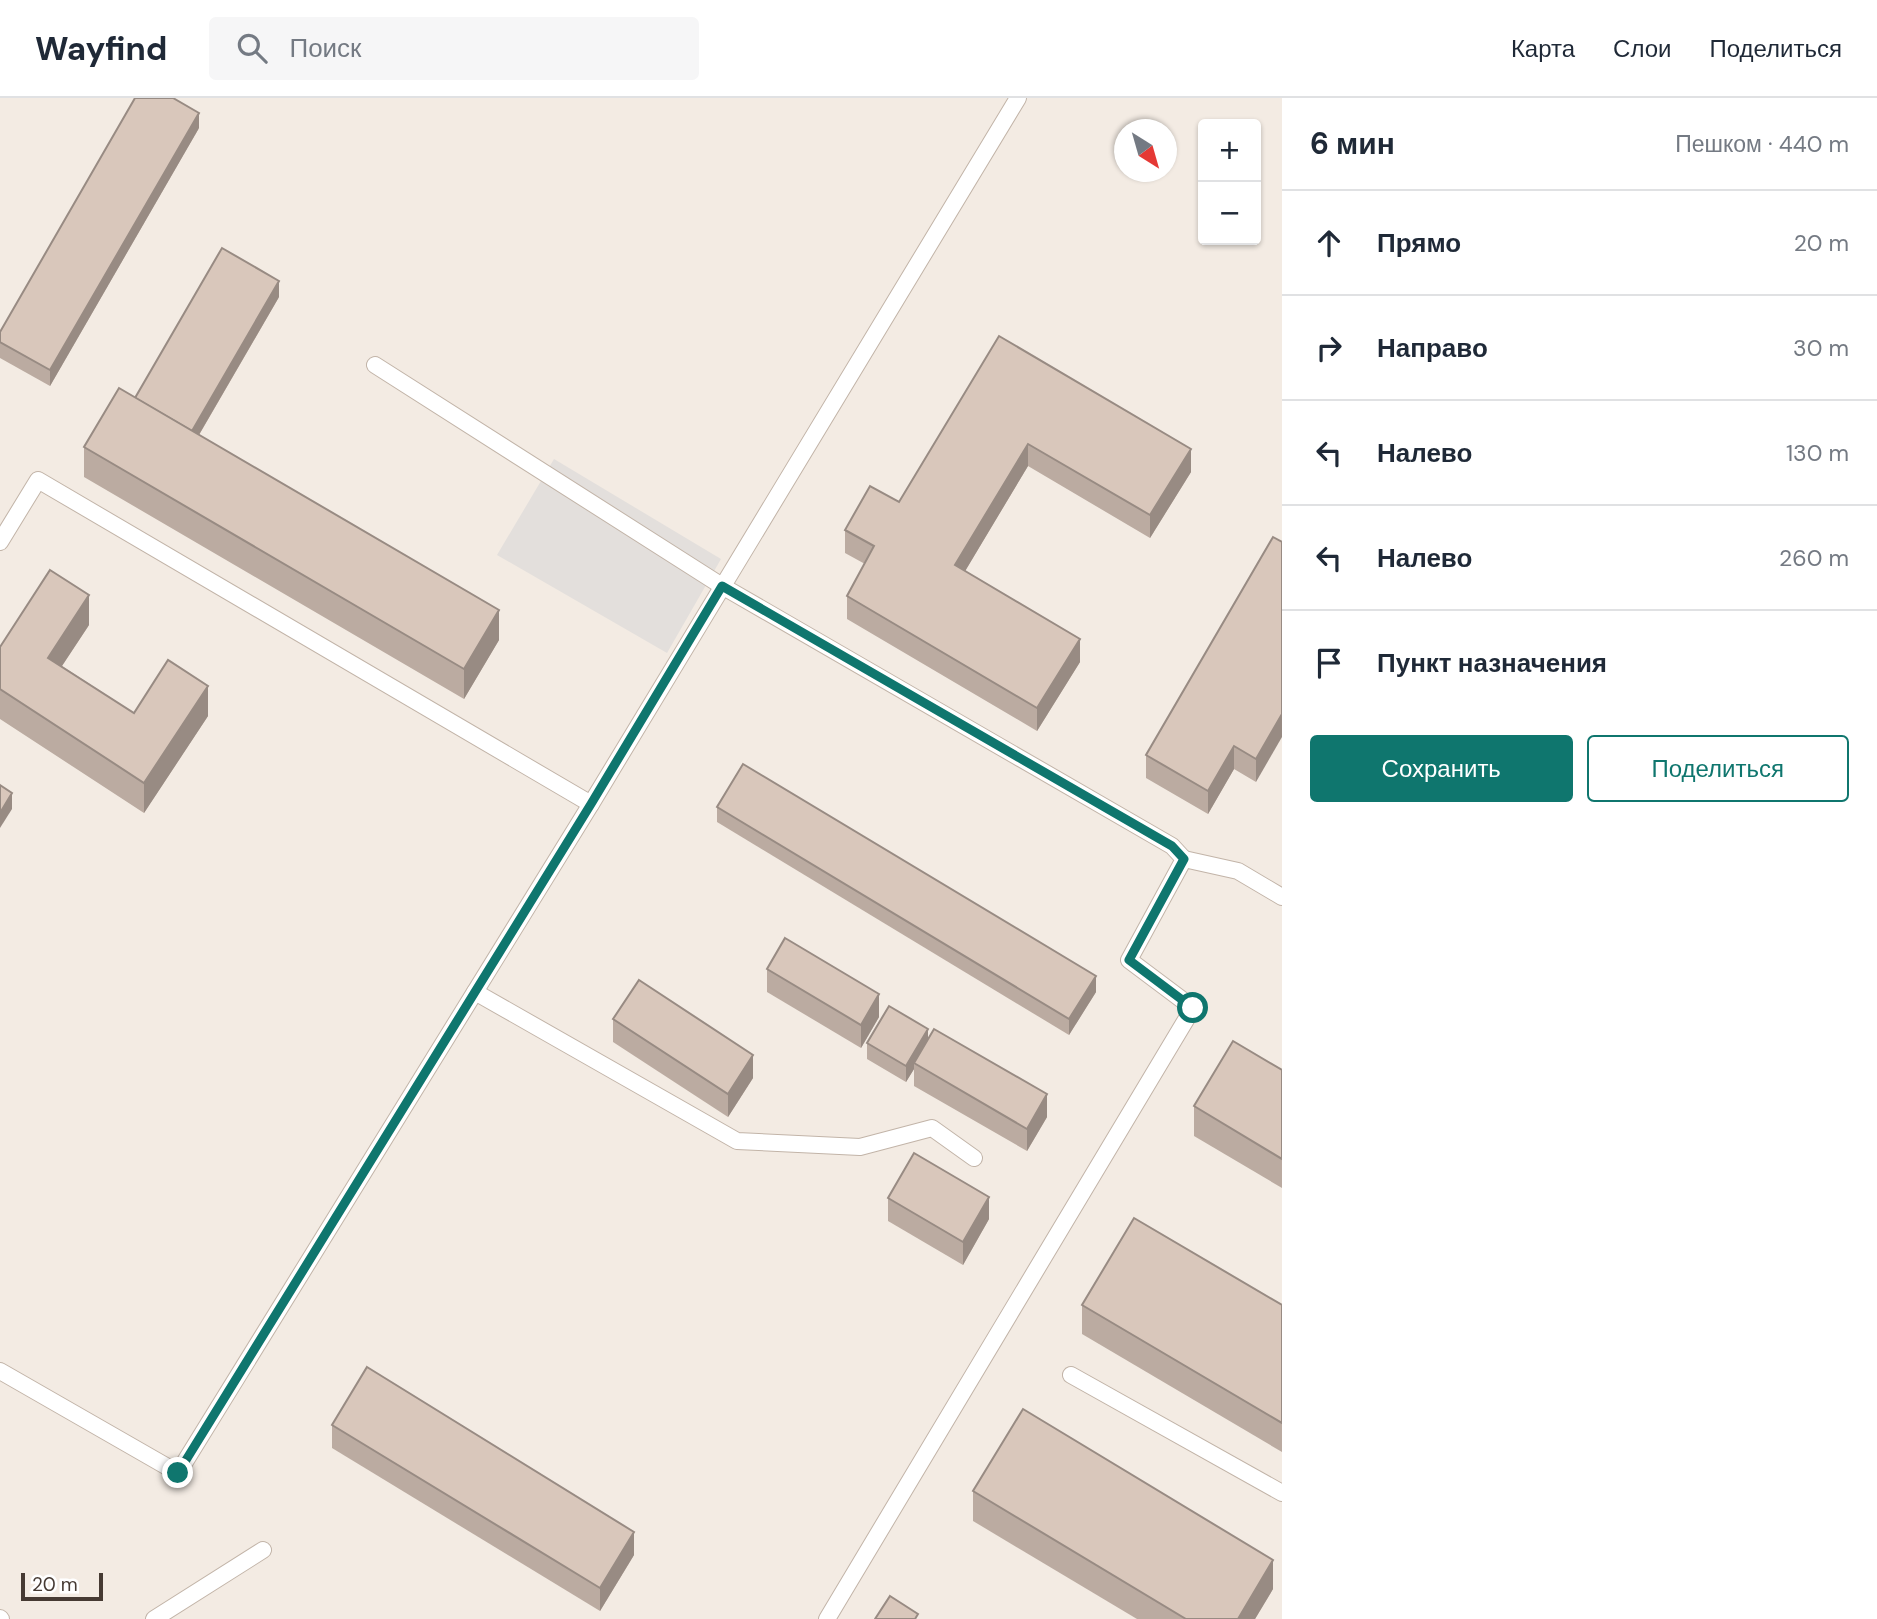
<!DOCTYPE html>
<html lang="ru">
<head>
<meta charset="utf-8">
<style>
  :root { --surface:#fff; --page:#f6f6f7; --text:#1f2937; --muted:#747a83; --line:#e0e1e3; --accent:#0f766e }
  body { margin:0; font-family:"DM Sans",sans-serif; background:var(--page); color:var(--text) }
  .controls { position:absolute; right:21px; top:21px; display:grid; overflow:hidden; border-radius:7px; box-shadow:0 2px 5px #0004 }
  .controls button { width:63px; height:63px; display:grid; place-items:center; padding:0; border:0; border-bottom:2px solid var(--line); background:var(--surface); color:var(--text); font:35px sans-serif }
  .compass { position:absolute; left:1114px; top:21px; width:63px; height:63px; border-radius:50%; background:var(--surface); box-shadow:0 2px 5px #0004; rotate:143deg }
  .scale { position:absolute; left:21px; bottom:18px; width:82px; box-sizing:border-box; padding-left:7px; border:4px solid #463a33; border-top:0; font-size:19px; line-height:24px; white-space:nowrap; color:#463a33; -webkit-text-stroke:5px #fff; paint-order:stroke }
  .stop { position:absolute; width:21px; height:21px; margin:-16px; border:5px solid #0f766e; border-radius:50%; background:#fff }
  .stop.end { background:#0f766e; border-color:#fff; box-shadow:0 2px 7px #0008 }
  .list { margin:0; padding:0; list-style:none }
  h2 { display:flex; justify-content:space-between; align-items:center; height:91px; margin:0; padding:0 28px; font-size:30px }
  h2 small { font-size:23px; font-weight:400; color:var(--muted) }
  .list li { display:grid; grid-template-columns:46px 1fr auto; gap:21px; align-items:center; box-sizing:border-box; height:105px; padding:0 28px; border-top:2px solid var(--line) }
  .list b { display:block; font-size:26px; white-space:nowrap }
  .list em { font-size:23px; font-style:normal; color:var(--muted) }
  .actions { display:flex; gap:14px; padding:21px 28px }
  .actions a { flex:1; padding:16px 0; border:2px solid var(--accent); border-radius:7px; text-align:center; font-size:24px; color:var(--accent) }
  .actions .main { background:var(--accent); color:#fff }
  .icon { flex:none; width:38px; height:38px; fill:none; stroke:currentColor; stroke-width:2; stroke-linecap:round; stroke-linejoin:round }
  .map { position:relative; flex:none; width:1282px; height:1521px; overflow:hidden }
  header { display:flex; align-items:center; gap:42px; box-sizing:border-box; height:98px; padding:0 35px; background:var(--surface); border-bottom:2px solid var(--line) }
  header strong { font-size:33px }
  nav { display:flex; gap:38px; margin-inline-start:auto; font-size:24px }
  .search { width:490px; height:63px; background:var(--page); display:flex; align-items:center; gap:18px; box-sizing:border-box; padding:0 24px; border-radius:7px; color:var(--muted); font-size:26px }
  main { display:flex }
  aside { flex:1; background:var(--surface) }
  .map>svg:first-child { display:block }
  .parking { fill:#e3dfdc }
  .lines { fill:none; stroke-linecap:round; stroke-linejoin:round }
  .lane-casing { stroke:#c2b4a8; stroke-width:18 }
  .lane { stroke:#fff; stroke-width:16 }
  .wall { fill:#bbaba1 }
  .shaded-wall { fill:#988b83 }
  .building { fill:#d9c7bb; stroke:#988b83; stroke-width:2 }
  .route { stroke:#0f766e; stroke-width:9 }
</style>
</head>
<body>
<header>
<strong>Wayfind</strong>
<div class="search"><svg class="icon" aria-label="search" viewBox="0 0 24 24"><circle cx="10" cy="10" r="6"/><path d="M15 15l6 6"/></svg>Поиск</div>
<nav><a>Карта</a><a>Слои</a><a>Поделиться</a></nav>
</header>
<main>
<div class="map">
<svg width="1282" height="1521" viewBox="0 0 1282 1521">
  <rect width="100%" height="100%" fill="#f3ebe3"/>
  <polygon class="parking" points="554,361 721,461 667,555 497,457"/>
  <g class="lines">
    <defs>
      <g id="lane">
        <polyline points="375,267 722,488 1172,748 1184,761 1129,862 1193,910 827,1521"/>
        <polyline points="0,444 38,382 591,706 1018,0"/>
        <polyline points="1184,761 1238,773 1282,799"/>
        <polyline points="475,894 737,1043 860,1049 932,1030 974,1060"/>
        <polyline points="0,1273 178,1375 591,706"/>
        <polyline points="1071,1277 1282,1395"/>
        <polyline points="0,1520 1,1521"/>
        <polyline points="154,1521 263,1452"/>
      </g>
    </defs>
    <use href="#lane" class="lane-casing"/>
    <use href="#lane" class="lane"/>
  </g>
  <g class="wall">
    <polygon points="199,30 50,288 0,260 0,234"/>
    <polygon points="279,199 199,337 499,542 464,601 84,379 84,349"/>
    <polygon points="999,238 1191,374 1150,440 1028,368 965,473 1080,564 1037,633 847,521 847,498 865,466 845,455 845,432 899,404"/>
    <polygon points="1273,439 1256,684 1234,671 1208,716 1146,680 1146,657"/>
    <polygon points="89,527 62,568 134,615 208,618 144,715 0,621 0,549"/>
    <polygon points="717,709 1096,894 1069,937 717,724"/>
    <polygon points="767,871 879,919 861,950 767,894"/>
    <polygon points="613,921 753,980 728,1019 613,944"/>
    <polygon points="928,940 1047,1019 1027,1053 914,988 914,971 906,984 867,961 867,945"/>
    <polygon points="1282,972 1282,1090 1194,1038 1194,1008"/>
    <polygon points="888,1100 989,1121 963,1167 888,1123"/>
    <polygon points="1082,1207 1282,1207 1282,1354 1082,1236"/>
    <polygon points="332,1327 634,1457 600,1513 332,1350"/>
    <polygon points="973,1393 1273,1491 1255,1521 1137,1521 973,1423"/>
  </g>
  <g class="shaded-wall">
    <polygon points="199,15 199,30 50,288 50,272"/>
    <polygon points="279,183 279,199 186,359 186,343"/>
    <polygon points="1028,346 1028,368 955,490 955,467"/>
    <polygon points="1191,351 1191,374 1150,440 1150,417"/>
    <polygon points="89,497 89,527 48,589 48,560"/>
    <polygon points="499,512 499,542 464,601 464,571"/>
    <polygon points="1080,541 1080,564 1037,633 1037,610"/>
    <polygon points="208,588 208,618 144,715 144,685"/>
    <polygon points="1282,616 1282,639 1256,684 1256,661"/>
    <polygon points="1234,648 1234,671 1208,716 1208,693"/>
    <polygon points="12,695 12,711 0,730 0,715"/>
    <polygon points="1096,878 1096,894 1069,937 1069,921"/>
    <polygon points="879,896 879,919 861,950 861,927"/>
    <polygon points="928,931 928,947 914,965 914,971 906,984 906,968"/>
    <polygon points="753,957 753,980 728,1019 728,996"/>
    <polygon points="1047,996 1047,1019 1027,1053 1027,1031"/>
    <polygon points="989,1099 989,1121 963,1167 963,1144"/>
    <polygon points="634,1434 634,1457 600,1513 600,1490"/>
    <polygon points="1273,1462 1273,1491 1255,1521 1238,1521"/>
  </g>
  <g class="building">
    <polygon points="135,0 173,0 199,15 50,272 0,244 0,234"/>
    <polygon points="222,150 279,183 192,333 135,300"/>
    <polygon points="999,238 1191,351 1150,417 1028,346 955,467 1080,541 1037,610 847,498 874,448 845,432 870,388 899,404"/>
    <polygon points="119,290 499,512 464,571 84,349"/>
    <polygon points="1273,439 1282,444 1282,616 1256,661 1234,648 1208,693 1146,657"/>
    <polygon points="50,472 89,497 48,560 134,615 168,562 208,588 144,685 0,591 0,549"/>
    <polygon points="743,666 1096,878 1069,921 717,709"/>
    <polygon points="0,687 12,695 0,715"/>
    <polygon points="785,840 879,896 861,927 767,871"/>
    <polygon points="639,882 753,957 728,996 613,921"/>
    <polygon points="889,908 928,931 906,968 867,945"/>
    <polygon points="934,931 1047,996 1027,1031 914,965"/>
    <polygon points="1233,943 1282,972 1282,1061 1194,1008"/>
    <polygon points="914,1055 989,1099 963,1144 888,1100"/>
    <polygon points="1134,1120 1282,1207 1282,1325 1082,1207"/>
    <polygon points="367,1269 634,1434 600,1490 332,1327"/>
    <polygon points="1023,1311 1273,1462 1238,1521 1186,1521 973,1393"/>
    <polygon points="890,1498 918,1516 915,1521 875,1521"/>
  </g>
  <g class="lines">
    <polyline class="route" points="178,1375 591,706 722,488 1172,748 1184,761 1129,862 1193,910"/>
  </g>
</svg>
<div class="controls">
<button>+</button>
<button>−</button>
</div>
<svg class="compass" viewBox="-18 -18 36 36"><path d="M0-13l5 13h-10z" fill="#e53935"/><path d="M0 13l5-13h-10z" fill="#747a83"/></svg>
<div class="scale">20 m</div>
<div class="stop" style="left:1193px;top:910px"></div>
<div class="stop end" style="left:178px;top:1375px"></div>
</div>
<aside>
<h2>6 мин<small>Пешком · 440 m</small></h2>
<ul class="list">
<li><svg class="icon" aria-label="ahead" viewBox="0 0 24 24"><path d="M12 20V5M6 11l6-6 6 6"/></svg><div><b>Прямо</b></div><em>20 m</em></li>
<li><svg class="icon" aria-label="right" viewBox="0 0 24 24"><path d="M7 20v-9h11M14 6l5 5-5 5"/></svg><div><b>Направо</b></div><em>30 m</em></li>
<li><svg class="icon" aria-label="left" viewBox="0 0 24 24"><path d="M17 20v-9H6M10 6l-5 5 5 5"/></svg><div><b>Налево</b></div><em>130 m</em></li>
<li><svg class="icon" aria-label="left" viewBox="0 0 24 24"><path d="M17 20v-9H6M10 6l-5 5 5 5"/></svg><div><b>Налево</b></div><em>260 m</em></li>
<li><svg class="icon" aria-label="arrive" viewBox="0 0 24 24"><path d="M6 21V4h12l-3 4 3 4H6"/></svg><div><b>Пункт назначения</b></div></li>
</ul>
<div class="actions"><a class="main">Сохранить</a><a>Поделиться</a></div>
</aside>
</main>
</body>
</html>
